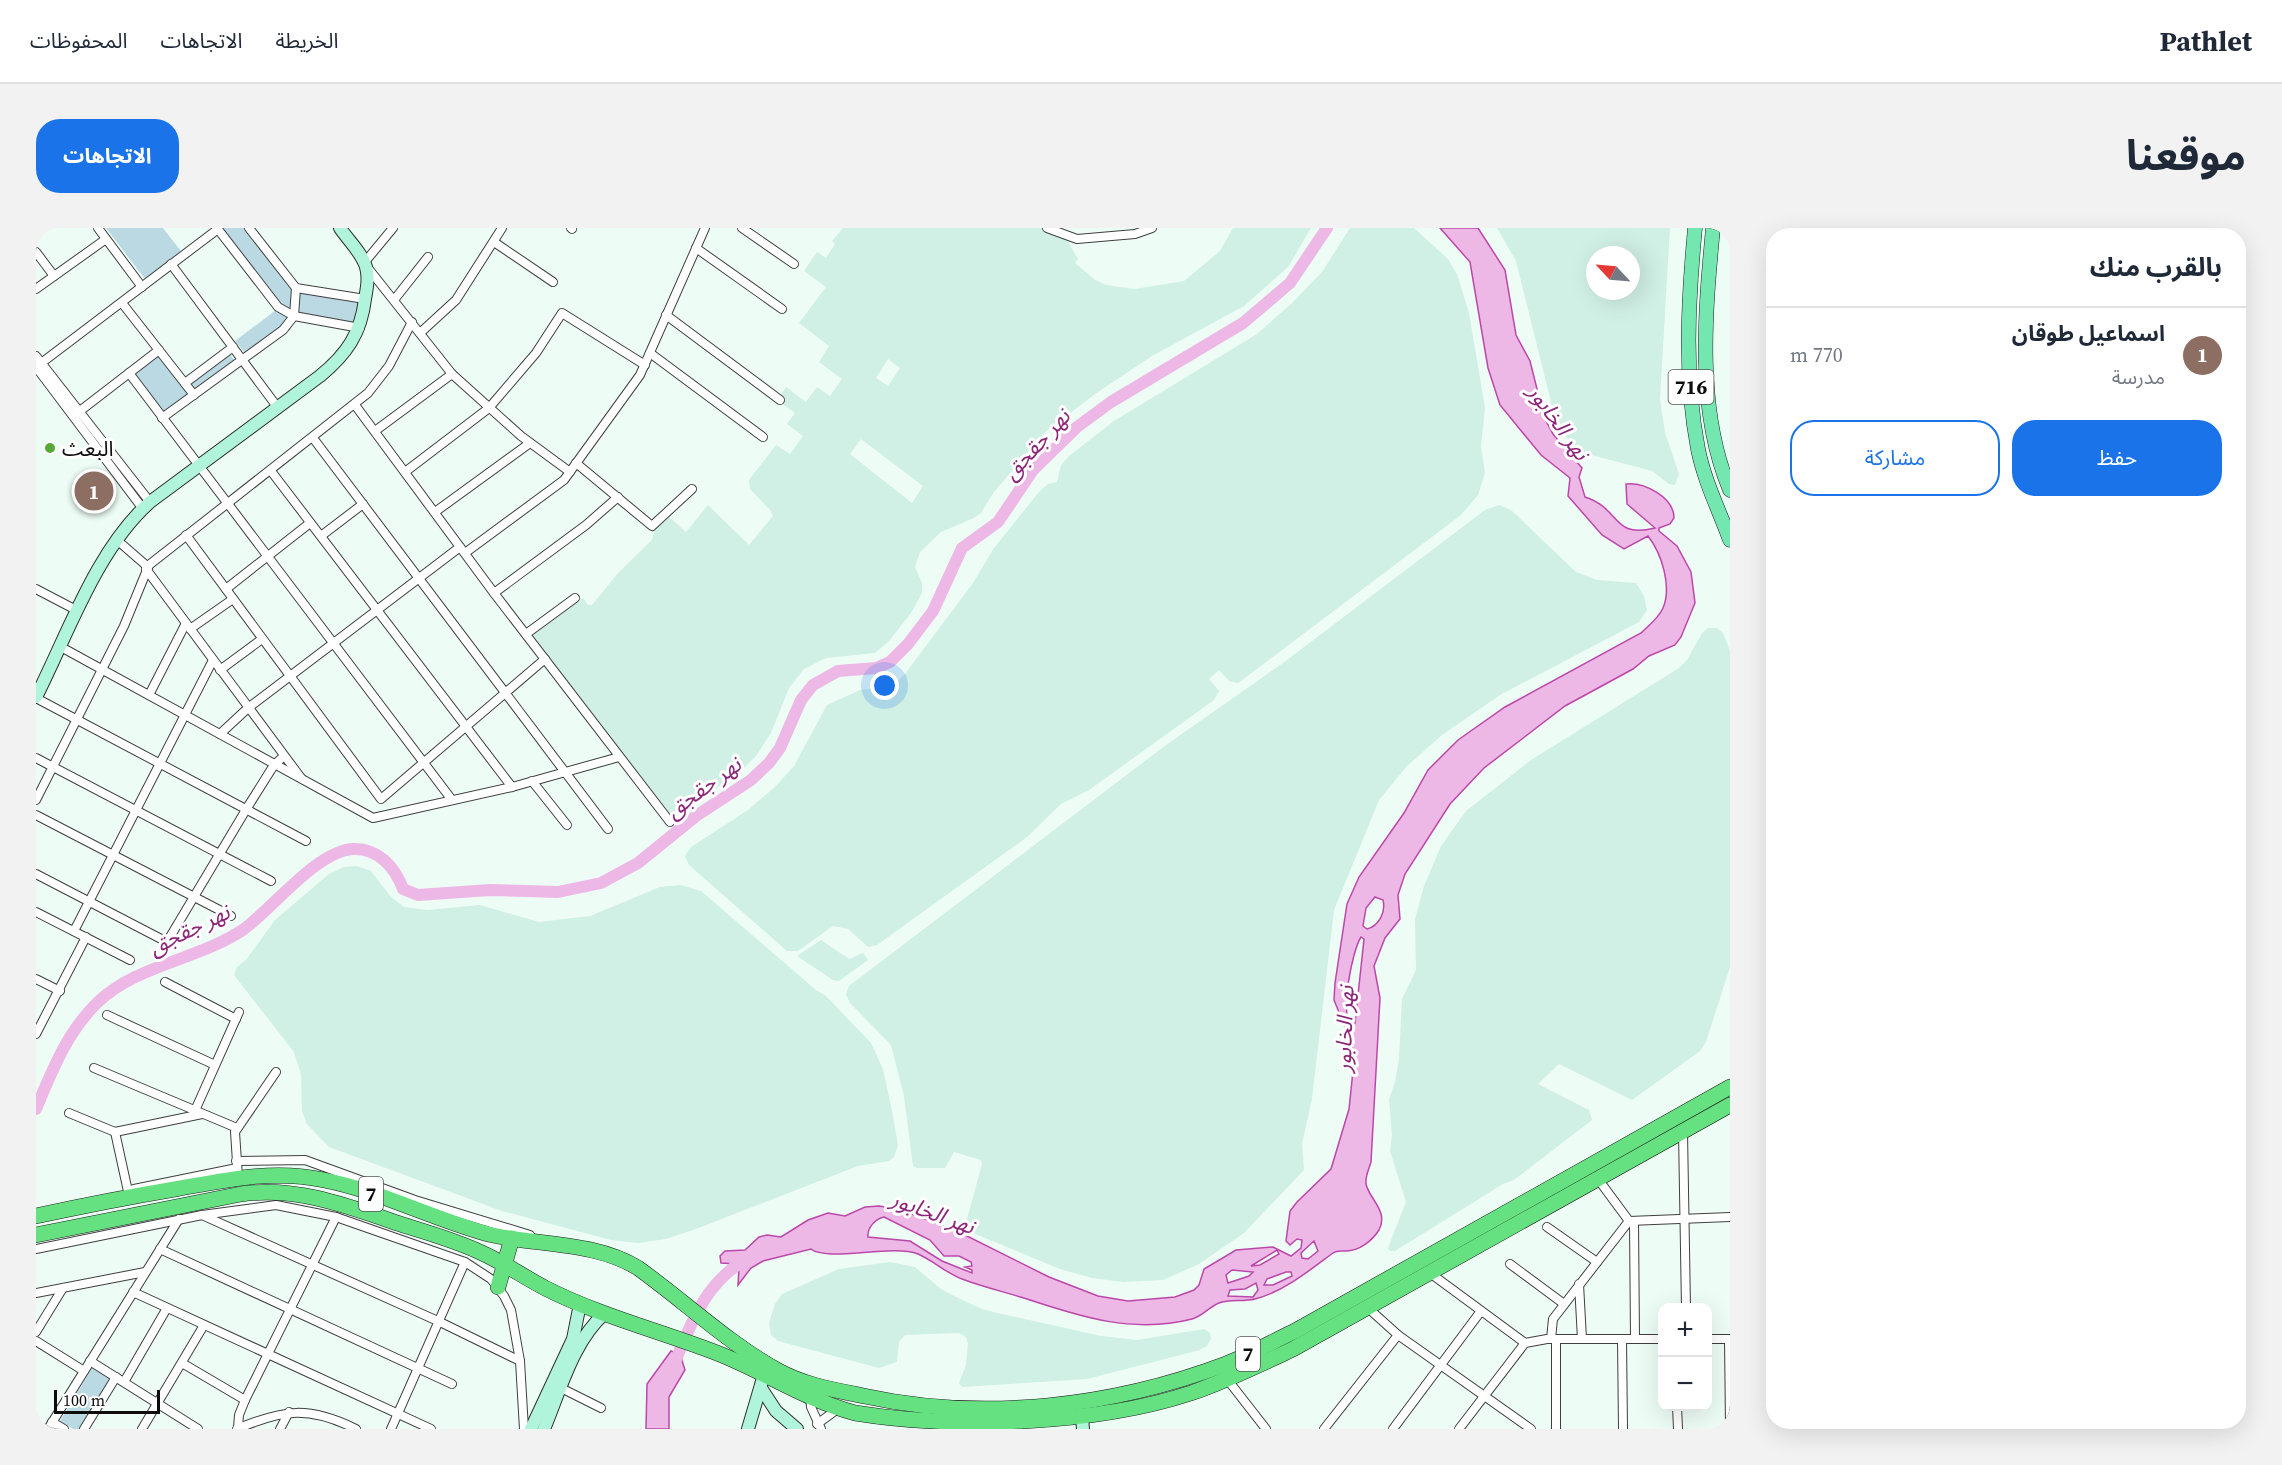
<!DOCTYPE html>
<html lang="ar">
<head>
<meta charset="utf-8">
<style>
  :root { --surface:#fff; --page:#f2f2f3; --text:#1f2937; --muted:#747a83; --line:#e0e1e3; --accent:#1a73e8 }
  body { margin:0; font-family:"Source Serif 4","Noto Sans Arabic",serif; background:var(--page); color:var(--text); direction:rtl }
  .controls { position:absolute; right:18px; bottom:18px; display:grid; overflow:hidden; border-radius:12px; box-shadow:0 6px 24px #0002 }
  .controls button { width:54px; height:54px; display:grid; place-items:center; padding:0; border:0; border-bottom:2px solid var(--line); background:var(--surface); color:var(--text); font:30px sans-serif }
  .compass { position:absolute; left:1550px; top:18px; width:54px; height:54px; border-radius:50%; background:var(--surface); box-shadow:0 6px 24px #0002; rotate:296deg }
  .scale { position:absolute; left:18px; bottom:15px; width:106px; box-sizing:border-box; padding-left:6px; border:3px solid #0c0c0c; border-top:0; font-size:16px; line-height:21px; white-space:nowrap; color:#0c0c0c; -webkit-text-stroke:4px #fff; paint-order:stroke }
  .you { position:absolute; left:849px; top:458px; width:21px; height:21px; margin:-15px; border:4px solid #fff; border-radius:50%; background:#1a73e8; box-shadow:0 0 0 9px #1a73e833 }
  .badge { display:grid; place-items:center; width:39px; height:39px; border-radius:50%; background:var(--accent); color:#fff; font-size:20px; font-weight:700 }
  .pin { position:absolute; translate:-50% -50%; border:3px solid #fff; box-shadow:0 2px 6px #0006 }
  .list { margin:0; padding:0; list-style:none }
  h2 { display:flex; justify-content:space-between; align-items:center; height:78px; margin:0; padding:0 24px; font-size:26px }
  h2 small { font-size:20px; font-weight:400; color:var(--muted) }
  .list li { display:grid; grid-template-columns:39px 1fr auto; gap:18px; align-items:center; box-sizing:border-box; height:96px; padding:0 24px; border-top:2px solid var(--line) }
  .list b { display:block; font-size:22px; white-space:nowrap }
  .list p { margin:0; font-size:20px; white-space:nowrap; color:var(--muted) }
  .list em { font-size:20px; font-style:normal; color:var(--muted) }
  .actions { display:flex; gap:12px; padding:18px 24px }
  .actions a { flex:1; padding:14px 0; border:2px solid var(--accent); border-radius:24px; text-align:center; font-size:21px; color:var(--accent) }
  .actions .main { background:var(--accent); color:#fff }
  .map { position:relative; flex:none; width:1694px; height:1201px; overflow:hidden; direction:ltr; border-radius:24px }
  header { display:flex; align-items:center; gap:36px; box-sizing:border-box; height:84px; padding:0 30px; background:var(--surface); border-bottom:2px solid var(--line) }
  header strong { font-size:28px }
  nav { display:flex; gap:33px; margin-inline-start:auto; font-size:21px }
  .intro { display:flex; align-items:center; justify-content:space-between; box-sizing:border-box; height:144px; padding:0 36px }
  h1 { margin:0; font-size:42px }
  .button { padding:15px 27px; border-radius:24px; background:var(--accent); color:#fff; font-size:21px; font-weight:700 }
  main { display:flex; gap:36px; padding:0 36px }
  aside { flex:1; background:var(--surface); border-radius:24px; box-shadow:0 6px 24px #0002 }
  .map>svg:first-child { display:block }
  .farmland { fill:#d0efe5; fill-rule:evenodd }
  .green { fill:#bbd9e2 }
  .water { fill:#edb8e6; stroke:#bb48a9; stroke-width:1.5; fill-rule:evenodd }
  .lines { fill:none; stroke-linecap:round; stroke-linejoin:round }
  .river { stroke:#edb8e6; stroke-width:12 }
  .street-casing { stroke:#3f3f3f; stroke-width:10 }
  .secondary-casing { stroke:#2e2e2e; stroke-width:14 }
  .primary-casing { stroke:#1d1d1d; stroke-width:15 }
  .highway-casing { stroke:#1d1d1d; stroke-width:16 }
  .street { stroke:#fff; stroke-width:8 }
  .secondary { stroke:#b0f4dc; stroke-width:12 }
  .primary { stroke:#73e7af; stroke-width:14 }
  .highway { stroke:#66e181; stroke-width:15 }
  .poi-dot { fill:#57a936; stroke:#fff; stroke-width:2 }
  .labels { text-anchor:middle; dominant-baseline:central; stroke-width:6; stroke-linejoin:round; paint-order:stroke }
  .shield { fill:#fff; stroke:#555; stroke-width:1.5 }
  .shield-label { font-size:20px; font-weight:bold; fill:#0c0c0c }
  .poi-label { font-size:21px; fill:#0c0c0c; stroke:#fff; text-anchor:start }
  .water-label { font-size:22px; font-style:italic; fill:#8c2678; stroke:#fff }
</style>
</head>
<body>
<header>
<strong>Pathlet</strong>
<nav><a>الخريطة</a><a>الاتجاهات</a><a>المحفوظات</a></nav>
</header>
<div class="intro"><h1>موقعنا</h1><a class="button">الاتجاهات</a></div>
<main>
<aside>
<h2>بالقرب منك<small></small></h2>
<ul class="list">
<li><span class="badge" style="background:#8d6e63">1</span><div><b>اسماعيل طوقان</b><p>مدرسة</p></div><em>770 m</em></li>
</ul>
<div class="actions"><a class="main">حفظ</a><a>مشاركة</a></div>
</aside>
<div class="map">
<svg width="1694" height="1201" viewBox="0 0 1694 1201">
  <rect width="100%" height="100%" fill="#edfdf6"/>
  <g class="farmland">
    <path d="M807,0H1028L1029,9L1042,31L1039,35L1059,52L1070,57L1099,61L1148,53L1184,23L1197,0H1275L1252,39L1208,78L1116,128L1059,166L1008,205L958,264L945,285L938,290L905,304L884,324L879,339L886,355V365L875,385L853,413L839,425L790,430L768,441L753,460L735,505L720,528L708,540L638,591L585,526L497,407L547,370L552,377H556L582,345L616,312L619,299L631,287L650,304L672,277L713,317L737,288L735,283L714,261L713,252L740,217L754,226L767,208L751,196L759,185L741,172L750,159L770,174L781,159L794,168L806,151L783,134L793,118L763,95L790,59L768,43L781,24L790,30L799,16L796,13ZM852,131L864,140L852,158L840,150ZM825,211L887,258L876,275L814,226Z"/>
    <polygon points="1314,0 1378,0 1412,31 1421,46 1433,85 1449,180 1445,218 1449,245 1442,267 1425,287 1202,455 1193,453 1183,442 1173,451 1183,463 1178,472 1053,562 1025,576 991,609 841,717 832,719 812,701 797,698 762,723 751,723 653,637 649,628 655,619 712,582 739,559 758,538 791,477 824,462 856,458 869,446 937,355 958,320 1003,264 1012,256 1021,254 1025,237 1033,228 1078,193 1221,106 1256,75 1286,44"/>
    <path d="M1461,0H1634L1624,171L1629,205L1643,246L1639,257L1633,256L1616,243L1548,225L1537,217L1521,198L1480,33ZM1559,27H1595V63H1559Z"/>
    <polygon points="1463,277 1475,282 1540,344 1561,352 1600,355 1608,368 1611,382 1603,394 1464,467 1406,507 1371,538 1343,572 1298,682 1276,871 1266,916 1268,942 1208,1005 1163,1036 1127,1052 1087,1054 1056,1050 1024,1041 937,1005 932,1000 931,991 946,936 945,932 918,924 909,940 881,940 877,938 868,868 855,817 814,775 810,766 813,758 1130,517 1247,435 1449,282"/>
    <polygon points="1672,400 1681,400 1687,405 1694,423 1694,739 1670,814 1664,823 1596,872 1523,836 1502,856 1553,882 1556,892 1478,952 1467,956 1359,1023 1354,1023 1352,1020 1370,974 1354,923 1356,907 1353,871 1359,854 1363,831 1366,771 1380,742 1379,691 1388,658 1405,618 1430,583 1495,532 1643,440 1651,432 1666,405"/>
    <polygon points="321,638 335,643 355,669 368,679 392,682 444,677 503,694 554,688 624,659 645,657 665,663 780,762 790,768 835,815 847,841 856,883 862,917 858,929 853,933 822,938 660,1001 630,1011 602,1015 575,1012 466,983 293,919 271,896 266,883 265,847 258,824 198,747 201,739 210,732 239,692 293,646 308,639"/>
    <polygon points="785,712 813,731 827,725 832,732 803,753 797,752 761,728"/>
    <polygon points="854,1034 879,1039 905,1061 920,1069 946,1081 966,1086 1065,1108 1101,1112 1168,1101 1174,1105 1175,1111 1171,1118 1164,1122 1051,1151 926,1159 923,1155 930,1137 932,1115 930,1109 923,1105 869,1107 863,1114 861,1134 843,1140 742,1113 735,1107 733,1095 739,1076 746,1066 803,1041"/>
  </g>
  <g class="green">
    <polygon points="70,0 127,0 145,23 109,51"/>
    <polygon points="186,0 210,0 257,60 255,83 243,76"/>
    <polygon points="264,64 324,73 320,96 260,86"/>
    <polygon points="240,82 254,90 252,94 210,126 199,113"/>
    <polygon points="123,125 153,167 127,187 96,145"/>
    <polygon points="193,125 199,133 158,164 152,156"/>
    <polygon points="57,1138 76,1149 44,1201 37,1201 24,1193"/>
  </g>
  <g class="water">
    <path d="M1404,0H1442L1469,42L1480,107L1494,133L1508,189L1517,206L1546,240L1543,249L1549,269C1586,281 1575,311 1619,300L1591,276L1590,256C1608,254 1638,269 1638,290L1634,296L1623,300V303L1641,318L1655,344L1659,375L1645,409L1639,417L1613,428L1597,441L1529,478L1448,540L1414,576L1369,646L1362,667L1364,691L1349,710L1338,738L1344,770L1335,934C1333,941 1329,948 1330,956C1333,971 1353,983 1343,1002C1336,1013 1323,1023 1310,1023C1305,1023 1301,1022 1297,1025C1274,1042 1247,1064 1219,1071C1207,1074 1193,1071 1183,1075C1173,1079 1167,1088 1156,1091C1098,1106 1045,1089 991,1071C969,1064 947,1059 926,1051C910,1045 898,1033 882,1026C857,1016 790,1034 775,1021L727,1033L715,1040L702,1057L703,1040L701,1036L685,1035L684,1028L689,1023L709,1022L723,1009L731,1007L745,1009L772,992L792,985L809,988L829,979L843,978L862,981L923,1004L1013,1049L1062,1068L1092,1073L1139,1069L1158,1062L1163,1057L1168,1041L1200,1022L1237,1019L1255,1028L1265,1020L1266,1012L1261,1011L1254,1017L1250,1013L1254,983L1261,974L1295,941L1313,881L1318,833L1315,814L1298,772L1299,755L1311,676L1323,649L1368,585L1392,542L1422,512L1469,479L1605,405C1613,397 1622,391 1627,380C1636,359 1626,326 1612,308L1588,321L1566,307L1532,268L1534,250L1505,227L1464,177L1452,140L1434,34ZM1339,669L1347,672C1350,684 1343,698 1331,701L1327,698L1330,680ZM1325,709L1328,711L1319,795L1315,798C1304,785 1316,723 1325,709ZM848,989L894,1012L908,1028H923L935,1034L936,1038L929,1039L936,1042V1045L906,1033L874,1013L832,1009C831,1000 839,991 848,989ZM1278,1013L1282,1023L1272,1031L1266,1030L1265,1025ZM1241,1022L1243,1026L1224,1037L1215,1038ZM1196,1042L1217,1044L1213,1048L1192,1055L1190,1047ZM1250,1044H1255L1256,1048L1237,1057H1228L1231,1051ZM1220,1055L1222,1062L1217,1069L1192,1068L1194,1062L1209,1061Z"/>
    <polygon points="635,1123 644,1126 649,1142 633,1169 633,1201 610,1201 611,1156"/>
  </g>
  <g class="lines">
    <g class="river">
      <path d="M0,881C16,843 31,804 61,775C101,736 163,732 208,701C237,680 281,623 317,621C342,620 359,639 367,661L382,667L454,662L522,664L565,655L602,635L660,588L715,552L733,535L744,520L765,472L777,457L802,443L840,440L854,434L872,416L897,383L926,320L962,294L997,242L1041,199L1075,174L1207,95L1254,55L1291,0"/>
      <path d="M637,1139C655,1095 670,1051 715,1029"/>
    </g>
    <defs>
      <g id="street">
        <polyline points="62,0 106,59"/>
        <polyline points="181,0 242,79 258,88 324,100"/>
        <polyline points="213,0 260,60 329,71"/>
        <polyline points="357,0 328,35 416,146 485,208 534,244"/>
        <polyline points="535,0 536,1"/>
        <polyline points="706,0 758,36"/>
        <polyline points="1011,0 1041,11 1099,6 1116,0"/>
        <polyline points="458,14 517,54"/>
        <polyline points="660,20 746,81"/>
        <polyline points="0,24 18,48"/>
        <polyline points="135,36 242,180"/>
        <polyline points="0,61 70,11"/>
        <polyline points="358,72 392,29"/>
        <polyline points="86,75 158,167"/>
        <polyline points="630,87 744,172"/>
        <polyline points="384,105 420,72 466,0"/>
        <polyline points="614,125 727,209"/>
        <polyline points="0,128 114,274"/>
        <polyline points="0,139 182,1"/>
        <polyline points="0,139 107,281"/>
        <polyline points="93,145 416,572"/>
        <polyline points="149,155 197,119"/>
        <polyline points="319,177 458,365 634,594"/>
        <polyline points="40,186 123,122"/>
        <polyline points="126,190 247,102 258,88 260,60"/>
        <polyline points="339,203 416,146"/>
        <polyline points="277,210 572,601"/>
        <polyline points="540,235 616,298 656,261"/>
        <polyline points="235,243 476,559"/>
        <polyline points="369,244 453,180 500,125 526,85 609,137"/>
        <polyline points="399,284 494,215"/>
        <polyline points="150,307 345,571 509,431"/>
        <polyline points="285,308 327,276"/>
        <polyline points="81,312 112,339"/>
        <polyline points="429,325 528,252 604,147 669,0"/>
        <polyline points="110,341 265,550"/>
        <polyline points="0,361 42,383"/>
        <polyline points="190,361 274,295"/>
        <polyline points="458,365 550,297 582,269"/>
        <polyline points="154,401 197,371"/>
        <polyline points="490,406 539,370"/>
        <polyline points="25,419 337,590 476,559 583,529"/>
        <polyline points="184,442 226,411"/>
        <polyline points="113,467 150,395"/>
        <polyline points="0,470 270,613"/>
        <polyline points="184,506 212,480 424,319"/>
        <polyline points="0,530 235,653"/>
        <polyline points="496,553 531,597"/>
        <polyline points="0,572 88,398 113,337 332,165 353,138 376,94"/>
        <polyline points="0,587 195,688"/>
        <polyline points="0,646 131,714 211,580 238,537 248,528"/>
        <polyline points="0,684 94,732"/>
        <polyline points="38,703 177,432"/>
        <polyline points="0,751 24,763"/>
        <polyline points="129,754 200,791"/>
        <polyline points="71,787 179,837"/>
        <polyline points="0,806 50,709"/>
        <polyline points="58,840 201,900"/>
        <polyline points="33,885 79,904 166,886"/>
        <polyline points="157,887 203,784"/>
        <polyline points="79,904 93,968"/>
        <polyline points="1647,904 1650,1080"/>
        <polyline points="200,933 269,932 379,972 494,1007"/>
        <polyline points="202,949 199,904 240,844"/>
        <polyline points="98,961 201,940"/>
        <polyline points="166,987 404,1094 484,1133"/>
        <polyline points="1593,993 1694,989"/>
        <polyline points="1598,993 1599,1111"/>
        <polyline points="1511,999 1561,1034"/>
        <polyline points="0,1021 166,987 240,977 300,989 429,1034 455,1051 468,1068 475,1082 484,1133 488,1201"/>
        <polyline points="124,1021 416,1156"/>
        <polyline points="1474,1036 1528,1076"/>
        <polyline points="1394,1045 1489,1115"/>
        <polyline points="1543,1056 1546,1111"/>
        <polyline points="97,1064 395,1201"/>
        <polyline points="0,1065 109,1044"/>
        <polyline points="1332,1080 1362,1107 1495,1201"/>
        <polyline points="0,1104 27,1060"/>
        <polyline points="1515,1111 1517,1091 1593,993 1562,951"/>
        <polyline points="1586,1111 1587,1201"/>
        <polyline points="1672,1111 1694,1111"/>
        <polyline points="0,1113 48,1143"/>
        <polyline points="54,1133 162,1201"/>
        <polyline points="146,1135 209,1172"/>
        <polyline points="1191,1151 1230,1201"/>
        <polyline points="88,1154 131,1080"/>
        <polyline points="525,1160 565,1180"/>
        <polyline points="774,1168 775,1179 785,1201"/>
        <polyline points="1641,1178 1642,1201"/>
        <polyline points="16,1194 28,1201"/>
        <polyline points="781,1196 803,1180"/>
        <polyline points="202,1200 203,1187 209,1172 300,989"/>
        <polyline points="12,1201 143,991"/>
        <polyline points="48,1201 80,1149"/>
        <polyline points="106,1201 168,1097"/>
        <path d="M201,1201C248,1181 273,1178 320,1201"/>
        <polyline points="244,1201 253,1184"/>
        <polyline points="355,1201 429,1034"/>
        <polyline points="1288,1201 1362,1107"/>
        <polyline points="1357,1201 1445,1083"/>
        <polyline points="1423,1201 1489,1115 1511,1111 1626,1111"/>
        <polyline points="1520,1201 1520,1111"/>
        <polyline points="1689,1201 1694,1199 1693,1111"/>
      </g>
      <g id="secondary">
        <path d="M0,469C32,406 60,322 114,274L284,148C311,126 325,105 329,71C331,60 333,49 330,39C326,25 312,12 304,0"/>
        <polyline points="725,1160 740,1183 761,1201"/>
        <polyline points="1046,1190 1047,1201"/>
        <polyline points="495,1201 537,1111 544,1076"/>
        <path d="M508,1201C524,1163 537,1113 569,1085"/>
        <polyline points="712,1201 730,1140"/>
      </g>
      <g id="primary">
        <path d="M1659,0C1652,74 1648,148 1662,221C1668,252 1683,282 1694,312"/>
        <path d="M1677,0C1669,85 1660,182 1694,262"/>
      </g>
      <g id="highway">
        <path d="M0,988C46,978 92,969 139,961C189,952 237,941 288,952C344,963 397,991 452,1006C502,1018 558,1013 602,1040C648,1073 692,1115 741,1142C768,1157 798,1162 828,1168C947,1194 1076,1179 1190,1136C1213,1127 1236,1114 1259,1103L1694,859"/>
        <path d="M0,1007L205,966C262,958 314,979 367,997C393,1005 421,1013 446,1025C468,1035 488,1049 509,1060C566,1089 628,1104 686,1127C732,1146 771,1172 819,1185C918,1201 1058,1197 1155,1165C1190,1153 1223,1137 1257,1121L1694,877"/>
        <polyline points="462,1059 476,1010"/>
      </g>
    </defs>
    <use href="#street" class="street-casing"/>
    <use href="#secondary" class="secondary-casing"/>
    <use href="#primary" class="primary-casing"/>
    <use href="#highway" class="highway-casing"/>
    <use href="#street" class="street"/>
    <use href="#secondary" class="secondary"/>
    <use href="#primary" class="primary"/>
    <use href="#highway" class="highway"/>
  </g>
  <circle class="poi-dot" cx="14" cy="220" r="6"/>
  <g class="labels">
    <g class="shield">
      <rect x="1632.5" y="142" width="45" height="34" rx="4.5"/>
      <rect x="323" y="949" width="24" height="34" rx="4.5"/>
      <rect x="1200" y="1109" width="24" height="34" rx="4.5"/>
    </g>
    <g class="shield-label">
      <text x="1655" y="159">716</text>
      <text x="335" y="966">7</text>
      <text x="1212" y="1126">7</text>
    </g>
    <g class="poi-label">
      <text x="26" y="220">البعث</text>
    </g>
    <g class="water-label">
      <text transform="translate(1523 194) rotate(54)">نهر الخابور</text>
      <text transform="translate(1000 216) rotate(-47)">نهر جقجق</text>
      <text transform="translate(667 559) rotate(-36)">نهر جقجق</text>
      <text transform="translate(153 701) rotate(-26)">نهر جقجق</text>
      <text transform="translate(1308 801) rotate(-88)">نهر الخابور</text>
      <text transform="translate(897 984) rotate(20)">نهر الخابور</text>
    </g>
  </g>
</svg>
<div class="controls">
<button>+</button>
<button>−</button>
</div>
<svg class="compass" viewBox="-18 -18 36 36"><path d="M0-13l5 13h-10z" fill="#e53935"/><path d="M0 13l5-13h-10z" fill="#747a83"/></svg>
<div class="scale">100 m</div>
<div class="you"></div>
<div class="pin badge" style="left:58px;top:263px;background:#8d6e63">1</div>
</div>
</main>
</body>
</html>
